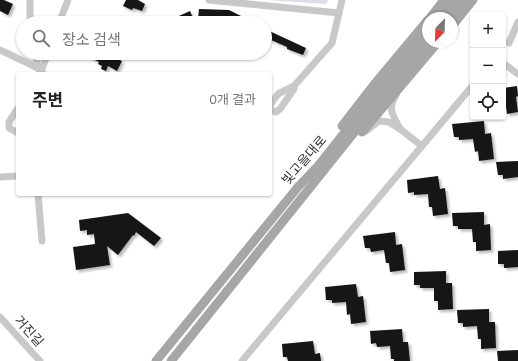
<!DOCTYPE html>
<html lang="ko">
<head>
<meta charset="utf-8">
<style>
  :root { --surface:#fff; --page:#f6f6f6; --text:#222; --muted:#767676; --line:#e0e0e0 }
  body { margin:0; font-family:Karla,"Noto Sans KR",sans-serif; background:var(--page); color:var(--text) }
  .controls { position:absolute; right:12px; top:12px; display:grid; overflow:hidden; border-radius:4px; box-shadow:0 1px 3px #0004 }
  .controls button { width:36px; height:36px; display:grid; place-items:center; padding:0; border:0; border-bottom:1px solid var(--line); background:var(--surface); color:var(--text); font:20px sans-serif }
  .compass { position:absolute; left:422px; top:12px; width:36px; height:36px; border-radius:50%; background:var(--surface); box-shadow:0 1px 3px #0004; rotate:203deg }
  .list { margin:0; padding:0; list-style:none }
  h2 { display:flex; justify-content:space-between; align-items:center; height:52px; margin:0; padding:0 16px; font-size:17px }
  h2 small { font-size:13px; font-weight:400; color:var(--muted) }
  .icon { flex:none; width:22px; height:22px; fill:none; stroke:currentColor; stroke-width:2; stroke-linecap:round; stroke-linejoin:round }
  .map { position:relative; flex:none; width:518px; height:361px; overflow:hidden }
  .search { position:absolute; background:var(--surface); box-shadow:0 1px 3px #0004; left:16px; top:16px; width:256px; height:44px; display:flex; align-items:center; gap:10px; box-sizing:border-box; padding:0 14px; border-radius:22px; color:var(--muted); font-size:15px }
  .panel { position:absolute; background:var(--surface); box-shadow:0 1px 3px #0004; left:16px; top:72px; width:256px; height:124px; border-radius:4px }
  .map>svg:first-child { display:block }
  .green { fill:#dddcea }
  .building { fill:#151515; filter:url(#shadow) }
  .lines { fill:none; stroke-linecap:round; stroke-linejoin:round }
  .minor { stroke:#c8c8c8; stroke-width:7 }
  .major { stroke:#a6a6a6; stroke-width:9 }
  .labels { text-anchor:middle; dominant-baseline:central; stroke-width:4; stroke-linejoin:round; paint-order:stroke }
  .street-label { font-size:13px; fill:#2e2e2e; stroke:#fff }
</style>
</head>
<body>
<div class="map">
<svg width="518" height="361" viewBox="0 0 518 361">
  <defs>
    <filter id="shadow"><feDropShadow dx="2.5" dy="2.5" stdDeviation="1" flood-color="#0004"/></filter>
  </defs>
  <rect width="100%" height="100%" fill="#fff"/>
  <polygon class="green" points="268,0 328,0 326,4"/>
  <g class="building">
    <polygon points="0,0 4,0 13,4 8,15 0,11"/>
    <polygon points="126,0 138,0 145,4 142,11 133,8 132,10 123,6"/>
    <polygon points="199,9 229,10 255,23 232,23 226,20 217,20 217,22 207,23 208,20 198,19"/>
    <polygon points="190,11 193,18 182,23 163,23"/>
    <polygon points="265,29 306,48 303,55 287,49 287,47 269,39 265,48"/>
    <polygon points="81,53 104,53 122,61 117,71 108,66 106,71 101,69 102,66 98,64 99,62"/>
    <polygon points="517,86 518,96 516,97 518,112 507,114 505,100 503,101 503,88"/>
    <polygon points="484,121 485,134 491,133 494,159 479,161 478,151 475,152 473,139 459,140 459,137 454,137 452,124"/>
    <polygon points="518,161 518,177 503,179 503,175 498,175 496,162"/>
    <polygon points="438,176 440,189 445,188 448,214 433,216 432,207 429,207 428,194 414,195 414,192 408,193 407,180"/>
    <polygon points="484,212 484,225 490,224 491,250 476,251 476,242 473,242 472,229 458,229 458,226 453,226 452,213"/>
    <polygon points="128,213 161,238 154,246 136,232 134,236 133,235 118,255 107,246 110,265 76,270 73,247 95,244 94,234 87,235 87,230 80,231 79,220"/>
    <polygon points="395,232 396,245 402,244 405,270 390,272 389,263 386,263 384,250 371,252 370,248 365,248 363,236"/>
    <polygon points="518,250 518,267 504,268 504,264 498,264 498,251"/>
    <polygon points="446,271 446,283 452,283 453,309 438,310 438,301 434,301 434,288 420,288 420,285 414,285 414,272"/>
    <polygon points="356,284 358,297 363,296 366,322 351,324 350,314 347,315 346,302 332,303 332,300 326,300 325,287"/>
    <polygon points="489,309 489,322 495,322 496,348 481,349 481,339 478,339 477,326 463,327 463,323 458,323 457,310"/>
    <polygon points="402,329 403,342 408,342 410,361 394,361 394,359 391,359 390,346 377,347 376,343 371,344 370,331"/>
    <polygon points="313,341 315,354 320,353 321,361 288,361 287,357 283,357 282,344"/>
    <polygon points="518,350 518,361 498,361 497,351"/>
  </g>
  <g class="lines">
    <g class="minor">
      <polyline points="209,0 339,13"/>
      <polyline points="30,23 30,0"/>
      <polyline points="59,23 68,0"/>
      <polyline points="509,43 518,22"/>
      <polyline points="0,50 38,68 41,73 44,74"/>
      <polyline points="35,53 38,68"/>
      <polyline points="503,63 518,74"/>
      <polyline points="40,74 48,53"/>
      <path d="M396,95C387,109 393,115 400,129"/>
      <polyline points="270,105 278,94 294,86"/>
      <polyline points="270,107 271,110 276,112 280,109 294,89 294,86 332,43 342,0"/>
      <polyline points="18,108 9,122 9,128 18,133"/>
      <polyline points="366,131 379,121 389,122 400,129 422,146"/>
      <polyline points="0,177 18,176"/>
      <polyline points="38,194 42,241"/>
      <polyline points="0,317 40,361"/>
      <polyline points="242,361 473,85"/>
    </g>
    <g class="major">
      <polyline points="430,18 444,0"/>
      <polyline points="440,18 454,0"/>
      <polyline points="450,18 464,0"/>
      <polyline points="452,26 473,0"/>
      <polyline points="342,126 373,86 428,20"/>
      <polyline points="362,132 438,42"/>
      <polyline points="156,361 298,187 318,166 380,88 428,32"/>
      <polyline points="171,361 385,94 431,42"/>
    </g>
  </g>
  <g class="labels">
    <g class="street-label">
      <text transform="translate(304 160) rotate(-49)">빛고을대로</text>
      <text transform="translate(29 331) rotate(48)">거진길</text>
    </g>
  </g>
</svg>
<div class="controls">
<button>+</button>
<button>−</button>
<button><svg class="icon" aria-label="locate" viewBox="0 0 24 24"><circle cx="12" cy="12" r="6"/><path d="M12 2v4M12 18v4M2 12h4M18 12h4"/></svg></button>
</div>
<svg class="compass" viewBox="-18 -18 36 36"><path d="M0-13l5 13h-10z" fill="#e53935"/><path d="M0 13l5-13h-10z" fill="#767676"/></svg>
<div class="search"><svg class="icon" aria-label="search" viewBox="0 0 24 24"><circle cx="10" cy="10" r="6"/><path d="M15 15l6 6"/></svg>장소 검색</div>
<section class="panel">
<h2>주변<small>0개 결과</small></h2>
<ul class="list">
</ul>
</section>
</div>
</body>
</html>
